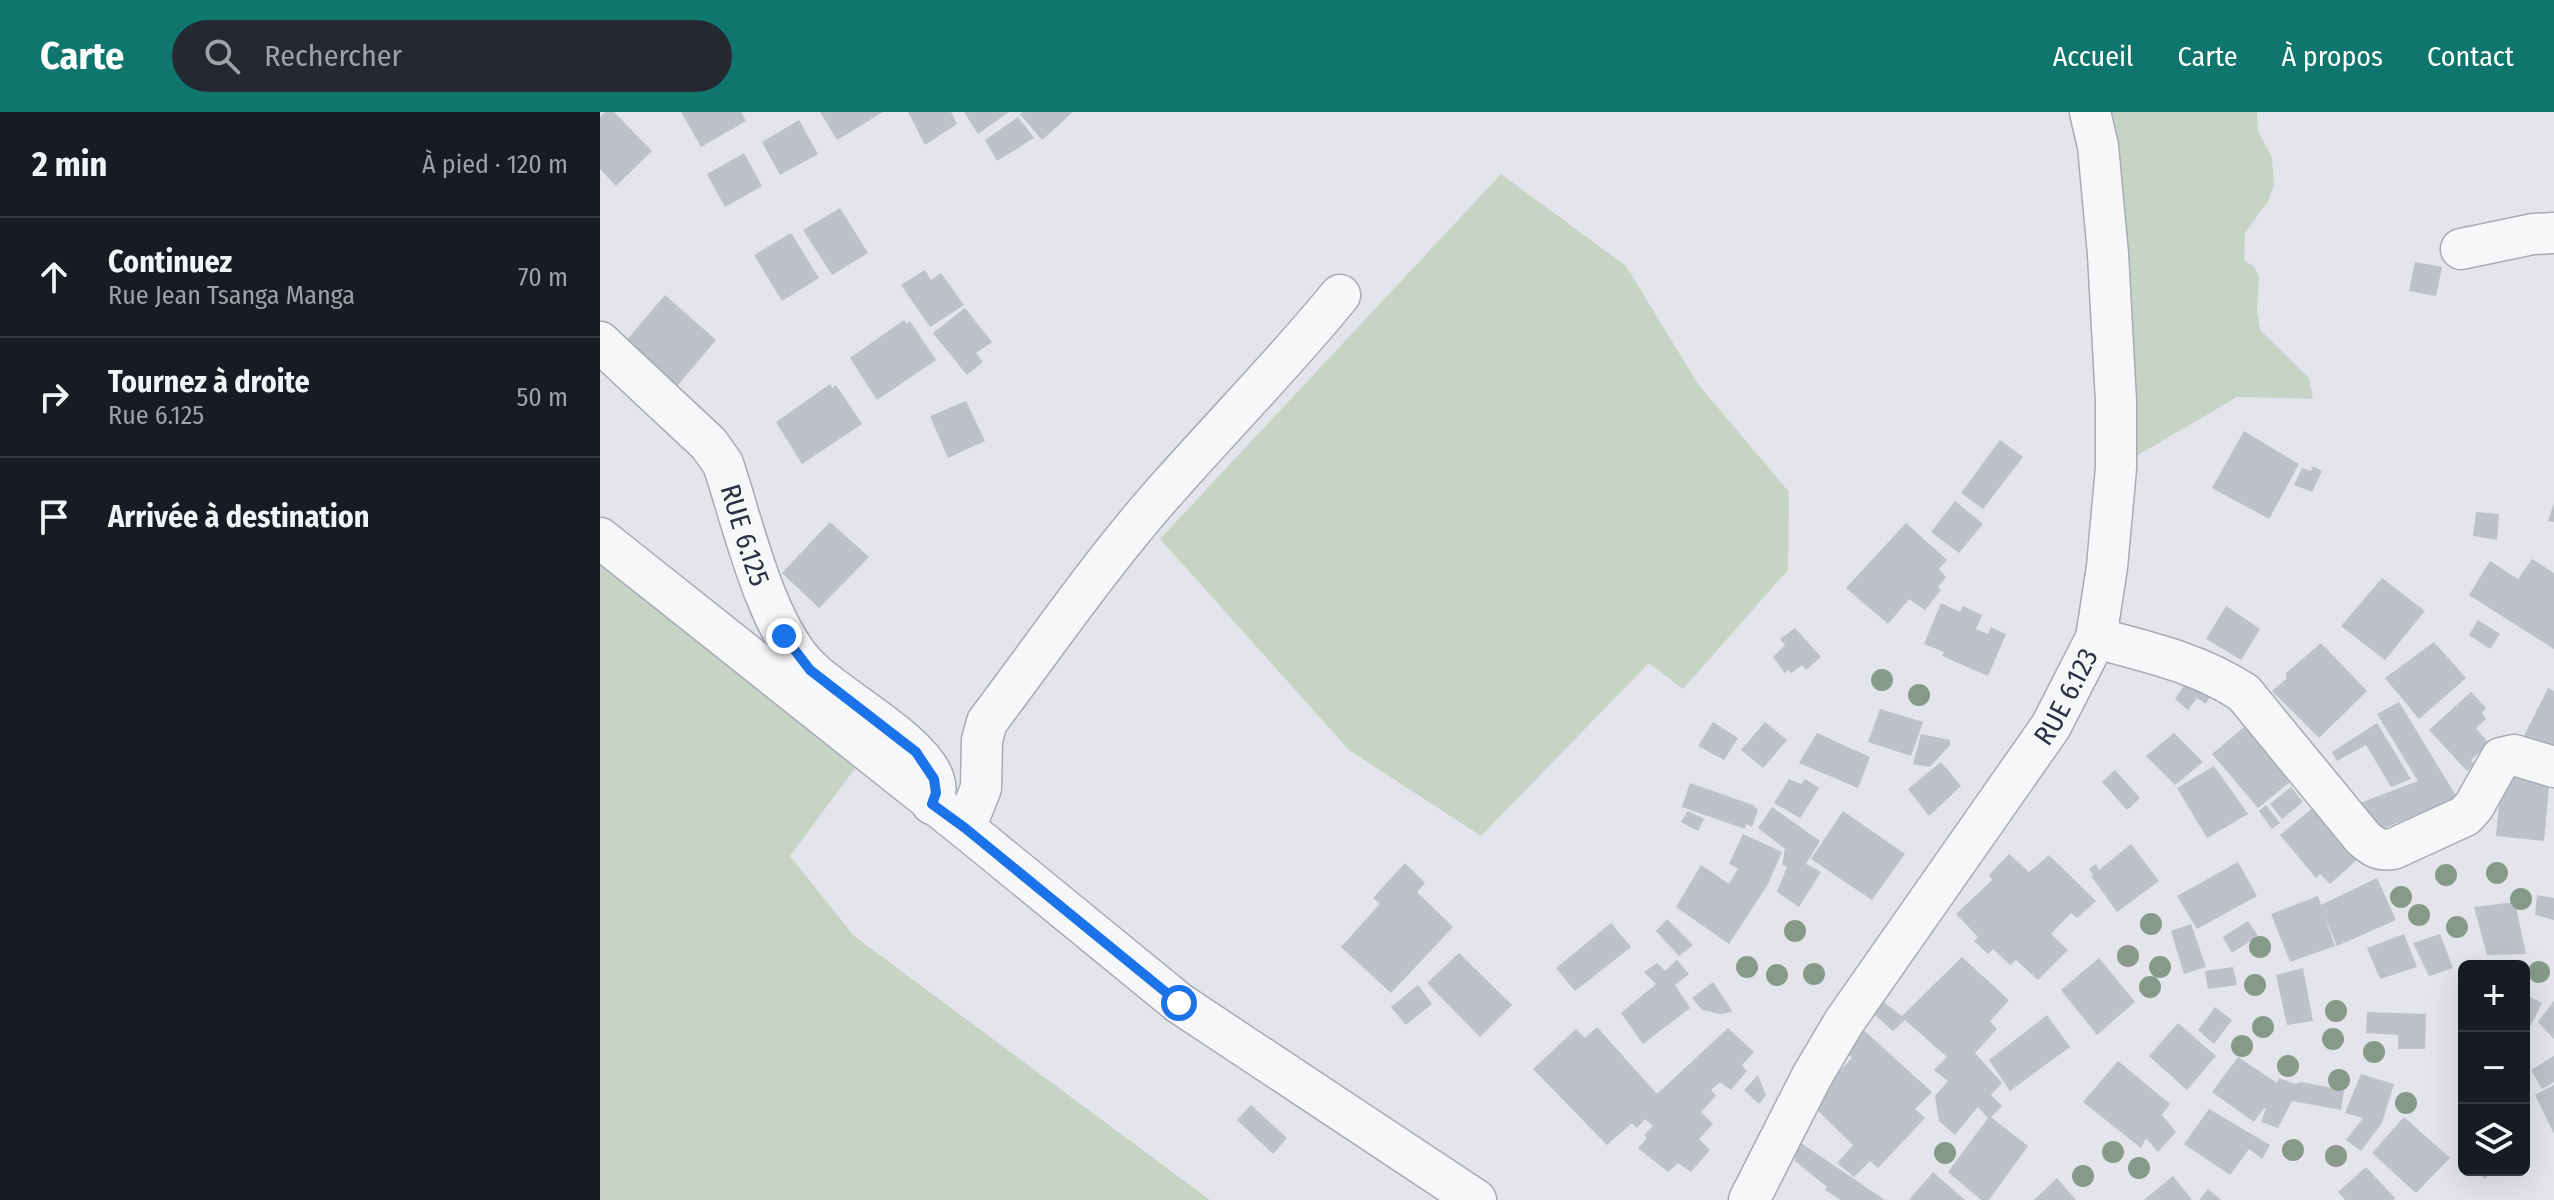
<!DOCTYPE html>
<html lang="fr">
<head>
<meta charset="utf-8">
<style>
  :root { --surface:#171b24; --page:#242831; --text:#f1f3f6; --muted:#9ea1a6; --line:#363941; --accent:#0f766e }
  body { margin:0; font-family:"Fira Sans Condensed",sans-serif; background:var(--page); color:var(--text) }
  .controls { position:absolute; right:24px; bottom:24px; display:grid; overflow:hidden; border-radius:12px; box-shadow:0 8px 32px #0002 }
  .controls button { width:72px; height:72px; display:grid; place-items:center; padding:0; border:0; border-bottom:2px solid var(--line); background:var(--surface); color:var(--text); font:40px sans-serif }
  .stop { position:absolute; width:24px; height:24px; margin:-18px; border:6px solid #1a73e8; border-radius:50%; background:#fff }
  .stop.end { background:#1a73e8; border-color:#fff; box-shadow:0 2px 8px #0008 }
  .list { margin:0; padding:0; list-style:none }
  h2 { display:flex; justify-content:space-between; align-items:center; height:104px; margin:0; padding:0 32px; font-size:34px }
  h2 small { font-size:26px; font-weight:400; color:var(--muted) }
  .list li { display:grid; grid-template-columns:52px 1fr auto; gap:24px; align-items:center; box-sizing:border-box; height:120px; padding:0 32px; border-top:2px solid var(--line) }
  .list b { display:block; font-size:30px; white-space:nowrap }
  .list p { margin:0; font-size:26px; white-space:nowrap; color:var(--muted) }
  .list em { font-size:26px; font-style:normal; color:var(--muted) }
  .icon { flex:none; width:44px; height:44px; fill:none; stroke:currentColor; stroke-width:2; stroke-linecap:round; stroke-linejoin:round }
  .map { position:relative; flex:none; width:1954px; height:1088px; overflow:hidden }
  header { display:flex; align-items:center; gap:48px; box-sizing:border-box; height:112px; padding:0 40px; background:var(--accent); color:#fff }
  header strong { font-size:38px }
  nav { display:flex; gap:44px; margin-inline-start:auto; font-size:28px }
  .search { width:560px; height:72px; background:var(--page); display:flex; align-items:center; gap:20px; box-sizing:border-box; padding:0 28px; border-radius:44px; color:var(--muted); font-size:30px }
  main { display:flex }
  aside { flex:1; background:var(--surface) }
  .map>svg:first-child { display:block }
  .green { fill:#c6d4c5 }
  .building { fill:#bec0ca }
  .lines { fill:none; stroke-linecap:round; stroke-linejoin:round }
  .minor-casing { stroke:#a8abb4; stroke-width:43 }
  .minor { stroke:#f6f7f9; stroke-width:40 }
  .tree { fill:#879a8a }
  .route { stroke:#1a73e8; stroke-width:10 }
  .labels { text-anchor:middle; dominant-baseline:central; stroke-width:6; stroke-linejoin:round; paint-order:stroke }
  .street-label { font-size:28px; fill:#2c3042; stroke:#f3f4f8 }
</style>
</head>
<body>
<header>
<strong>Carte</strong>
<div class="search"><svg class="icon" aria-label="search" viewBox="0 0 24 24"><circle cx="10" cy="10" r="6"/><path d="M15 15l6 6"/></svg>Rechercher</div>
<nav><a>Accueil</a><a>Carte</a><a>À propos</a><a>Contact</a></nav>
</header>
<main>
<aside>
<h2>2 min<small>À pied · 120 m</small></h2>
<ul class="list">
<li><svg class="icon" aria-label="ahead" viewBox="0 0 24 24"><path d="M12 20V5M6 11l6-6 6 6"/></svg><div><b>Continuez</b><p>Rue Jean Tsanga Manga</p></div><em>70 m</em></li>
<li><svg class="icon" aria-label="right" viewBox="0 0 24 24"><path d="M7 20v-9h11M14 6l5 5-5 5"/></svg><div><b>Tournez à droite</b><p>Rue 6.125</p></div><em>50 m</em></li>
<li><svg class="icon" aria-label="arrive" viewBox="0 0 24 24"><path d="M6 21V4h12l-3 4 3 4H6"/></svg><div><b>Arrivée à destination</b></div></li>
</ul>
</aside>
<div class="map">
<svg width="1954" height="1088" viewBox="0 0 1954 1088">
  <rect width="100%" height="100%" fill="#e3e5ea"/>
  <g class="green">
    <polygon points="1490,0 1657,0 1658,19 1672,45 1674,73 1668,89 1645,121 1644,149 1654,154 1659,165 1657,199 1660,218 1709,266 1713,287 1637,285 1516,356"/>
    <polygon points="901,62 1026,154 1098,272 1189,380 1188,458 1083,577 1049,551 881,724 749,638 560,427"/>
    <polygon points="0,426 267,640 190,744 254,824 610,1088 0,1088"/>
  </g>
  <g class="building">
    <polygon points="5,0 14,0 52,39 16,74 0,57 0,5"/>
    <polygon points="81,0 141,0 146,9 101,35"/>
    <polygon points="220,0 283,0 237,28"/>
    <polygon points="308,0 351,0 357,12 325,33"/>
    <polygon points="364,0 409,0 378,22"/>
    <polygon points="423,0 473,0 442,28 420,2"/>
    <polygon points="418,5 434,26 397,49 385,28"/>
    <polygon points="199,8 218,42 180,63 162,30"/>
    <polygon points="144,41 162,74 125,95 107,62"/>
    <polygon points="240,96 268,141 232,163 203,118"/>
    <polygon points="191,121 219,166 182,189 154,143"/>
    <polygon points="1815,150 1842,155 1836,184 1809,179"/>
    <polygon points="325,158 331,168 341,161 364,193 330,215 301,173"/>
    <polygon points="65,183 116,228 72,280 21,235"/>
    <polygon points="365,196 392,230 376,241 383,250 367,263 333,221"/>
    <polygon points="304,208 307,212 310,209 336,248 277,288 250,246"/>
    <polygon points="230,272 232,276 236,273 262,312 202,352 176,310"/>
    <polygon points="366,289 385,329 348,346 330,304"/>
    <polygon points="1644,319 1699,352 1669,407 1612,376"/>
    <polygon points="1400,328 1423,345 1383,397 1361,381"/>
    <polygon points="1713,354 1722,359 1712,380 1694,373 1702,356 1711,359"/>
    <polygon points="1355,389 1383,412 1359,441 1331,420"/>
    <polygon points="1954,391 1954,410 1948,409"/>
    <polygon points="1876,400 1899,402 1897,428 1873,424"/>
    <polygon points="230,410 269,445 219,496 182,461"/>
    <polygon points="1306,411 1347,448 1339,457 1346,465 1338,475 1341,478 1325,498 1309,487 1288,512 1246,476"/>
    <polygon points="1932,447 1954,461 1954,537 1869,483 1890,449 1918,467"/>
    <polygon points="1782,466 1825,499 1785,548 1741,514"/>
    <polygon points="1341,491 1360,500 1363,494 1382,503 1376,517 1388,522 1391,515 1406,522 1388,564 1342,544 1344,540 1324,532"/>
    <polygon points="1626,494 1660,517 1641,548 1606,527"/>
    <polygon points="1878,508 1900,522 1890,537 1869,523"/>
    <polygon points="1195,516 1221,545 1206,558 1202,553 1191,561 1188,558 1185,561 1173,545 1185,533 1180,527"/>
    <polygon points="1834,530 1866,566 1819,607 1785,566"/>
    <polygon points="1721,531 1767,579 1719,626 1672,579 1686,567 1686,561"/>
    <polygon points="1594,559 1616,573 1606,592 1597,586 1588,598 1575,587"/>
    <polygon points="1948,576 1954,579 1954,642 1923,626"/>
    <polygon points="1871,580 1886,596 1882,601 1886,607 1876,616 1889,632 1871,648 1874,652 1867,659 1829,618"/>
    <polygon points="1799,590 1858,687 1766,723 1752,694 1818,669 1777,602"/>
    <polygon points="1280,597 1323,610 1311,644 1268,630"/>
    <polygon points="1655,606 1701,661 1658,696 1612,642"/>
    <polygon points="1113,610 1138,626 1124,648 1098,634"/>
    <polygon points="1165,610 1187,628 1163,656 1141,638"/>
    <polygon points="1777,611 1811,667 1791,675 1766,633 1737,649 1732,640"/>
    <polygon points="1217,621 1270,645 1258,676 1199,651"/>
    <polygon points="1574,621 1603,650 1575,673 1546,644"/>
    <polygon points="1321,622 1350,628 1350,633 1330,655 1313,652"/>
    <polygon points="1341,650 1361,674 1329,704 1308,677"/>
    <polygon points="1614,654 1648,702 1607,726 1577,676"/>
    <polygon points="1515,658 1540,686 1527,698 1502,670"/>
    <polygon points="1902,659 1950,664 1944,729 1896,724"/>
    <polygon points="1189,667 1201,672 1205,667 1219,676 1200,706 1174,691"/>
    <polygon points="1090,671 1153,693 1158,698 1152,715 1146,712 1145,717 1082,695"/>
    <polygon points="1691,675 1703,690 1682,707 1670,692"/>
    <polygon points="1721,689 1760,745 1730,772 1720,762 1716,766 1680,723"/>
    <polygon points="1666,693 1680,711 1672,717 1659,699"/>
    <polygon points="1172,695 1220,729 1206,752 1221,760 1199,795 1177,780 1187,755 1182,753 1185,737 1158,716"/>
    <polygon points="1088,699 1104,707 1098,719 1081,710"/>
    <polygon points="1243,699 1305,742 1272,788 1211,747"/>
    <polygon points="1143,722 1182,740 1168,772 1129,832 1076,795 1101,753 1129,772 1138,756 1129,752"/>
    <polygon points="1531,732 1559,769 1517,800 1491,764 1493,763 1489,757 1496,752 1499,758"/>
    <polygon points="1409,742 1429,760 1449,743 1496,789 1477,806 1471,801 1451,822 1468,838 1438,868 1416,848 1410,853 1393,837 1388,842 1374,829 1378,825 1356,802 1392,768 1389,763"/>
    <polygon points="1638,750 1657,784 1597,817 1577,784"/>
    <polygon points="805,751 825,771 817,780 853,815 791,881 741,835 780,792 773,786"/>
    <polygon points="1777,766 1796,808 1737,834 1724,803 1735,834 1690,850 1671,802 1718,784 1721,793"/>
    <polygon points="1937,783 1954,786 1954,808 1935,803"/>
    <polygon points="1915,790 1926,842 1887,843 1874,795"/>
    <polygon points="1067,807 1093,833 1079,844 1056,819"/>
    <polygon points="1648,809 1658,824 1632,841 1623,825"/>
    <polygon points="1011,811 1031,835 975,879 956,856"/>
    <polygon points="1591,812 1606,855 1584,862 1571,819"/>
    <polygon points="1804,822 1817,855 1780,867 1767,836"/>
    <polygon points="1840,822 1853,856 1829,864 1813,831"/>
    <polygon points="859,841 912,893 880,925 827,871"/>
    <polygon points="1362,845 1409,888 1390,909 1397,917 1375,941 1402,971 1391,983 1402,994 1391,1005 1428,1034 1389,1088 1381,1088 1348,1060 1388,1006 1378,995 1355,1023 1339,1009 1335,984 1348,969 1334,958 1347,945 1305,908 1293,919 1268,897 1277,885 1302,904"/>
    <polygon points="1499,846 1535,890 1497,923 1461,878"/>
    <polygon points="1077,848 1089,862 1075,873 1090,896 1043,932 1021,901 1056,872 1044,860 1057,851 1065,859"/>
    <polygon points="1633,855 1637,873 1608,877 1605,859"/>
    <polygon points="1703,856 1713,909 1687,913 1676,863"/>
    <polygon points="1113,870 1133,900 1120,902 1102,898 1092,886"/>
    <polygon points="818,873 832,892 806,913 791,895"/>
    <polygon points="1924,882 1942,891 1924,926"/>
    <polygon points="1954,889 1954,927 1938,910"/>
    <polygon points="1615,895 1632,908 1614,932 1598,918"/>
    <polygon points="1767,900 1826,902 1825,937 1798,937 1798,923 1766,921"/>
    <polygon points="1447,903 1470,935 1410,979 1389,948"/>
    <polygon points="1578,911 1616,944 1587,978 1549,944"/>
    <polygon points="1257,912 1332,980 1315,997 1325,1006 1278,1056 1270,1049 1254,1065 1237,1051 1253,1033 1210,991 1252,946 1240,933"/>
    <polygon points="997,915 1057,982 1128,916 1154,940 1142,953 1147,959 1131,978 1120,970 1111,978 1116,984 1101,1000 1113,1012 1099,1027 1110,1038 1091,1060 1078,1051 1068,1060 1038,1036 1047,1026 1044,1023 1053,1014 1045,1007 1037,1016 1032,1011 1007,1033 933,957 976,917 985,926"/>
    <polygon points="1954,944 1954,970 1942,977 1931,958"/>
    <polygon points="1638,945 1677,971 1679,966 1695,972 1701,970 1744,978 1741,998 1692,989 1678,1016 1661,1010 1666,997 1664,996 1654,1010 1612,980"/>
    <polygon points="1518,949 1570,992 1562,1003 1576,1020 1558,1040 1546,1026 1541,1036 1483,990"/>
    <polygon points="1761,962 1794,972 1782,1011 1761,1039 1746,1028 1763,1006 1745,1001"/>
    <polygon points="1158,963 1166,983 1159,992 1144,978"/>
    <polygon points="1954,973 1954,1022 1935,983"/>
    <polygon points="651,993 687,1026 673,1042 637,1008"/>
    <polygon points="1609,997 1670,1033 1662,1047 1649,1037 1630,1063 1584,1032"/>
    <polygon points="1804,1005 1850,1046 1816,1081 1772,1041"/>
    <polygon points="1198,1029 1285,1088 1241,1088 1225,1078 1227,1075 1195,1049 1196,1046 1188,1042"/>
    <polygon points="1766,1055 1795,1086 1793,1088 1745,1088 1738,1080"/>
    <polygon points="1876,1058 1893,1058 1885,1067"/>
    <polygon points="1333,1060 1365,1088 1309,1088"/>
    <polygon points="1573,1064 1592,1088 1544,1088"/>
    <polygon points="1457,1066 1476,1088 1434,1088"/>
    <polygon points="1608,1077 1621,1088 1599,1088"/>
  </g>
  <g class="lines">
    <defs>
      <g id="minor">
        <polyline points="1861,137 1933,122 1954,121"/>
        <path id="s1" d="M0,230L109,332L123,352C143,411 166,518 212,559C241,587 323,631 334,668C337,677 335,684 332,692"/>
        <polyline points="0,426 365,716 579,891 876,1088"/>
        <path d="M1496,526C1548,540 1599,551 1644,581L1763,726C1773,735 1779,739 1793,737L1865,704L1874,694L1901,646L1914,643L1954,655"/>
        <path d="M365,716L381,676L382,628L387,610C448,529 506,444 574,369C629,307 687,248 740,183"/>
        <path id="s2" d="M1149,1088L1212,964L1244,910L1451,614L1496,526L1507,455L1516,356V289L1508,142L1498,34L1490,0"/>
      </g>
    </defs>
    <use href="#minor" class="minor-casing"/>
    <use href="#minor" class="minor"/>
  </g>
  <g class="tree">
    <circle cx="1282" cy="568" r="11"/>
    <circle cx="1319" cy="583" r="11"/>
    <circle cx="1897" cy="761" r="11"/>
    <circle cx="1846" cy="763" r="11"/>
    <circle cx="1801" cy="785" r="11"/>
    <circle cx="1921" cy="787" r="11"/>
    <circle cx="1819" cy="803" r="11"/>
    <circle cx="1551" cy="812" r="11"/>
    <circle cx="1857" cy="815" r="11"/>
    <circle cx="1195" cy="819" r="11"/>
    <circle cx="1660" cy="835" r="11"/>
    <circle cx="1528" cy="844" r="11"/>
    <circle cx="1147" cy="855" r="11"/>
    <circle cx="1560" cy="855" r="11"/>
    <circle cx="1939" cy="860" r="11"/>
    <circle cx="1214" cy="862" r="11"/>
    <circle cx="1177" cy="863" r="11"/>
    <circle cx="1655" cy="873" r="11"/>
    <circle cx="1550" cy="875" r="11"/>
    <circle cx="1736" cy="899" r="11"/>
    <circle cx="1663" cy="915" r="11"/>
    <circle cx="1733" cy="927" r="11"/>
    <circle cx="1642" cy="934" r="11"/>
    <circle cx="1774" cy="940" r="11"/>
    <circle cx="1688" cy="954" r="11"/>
    <circle cx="1739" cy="968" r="11"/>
    <circle cx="1806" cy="991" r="11"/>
    <circle cx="1693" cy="1038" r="11"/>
    <circle cx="1513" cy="1040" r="11"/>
    <circle cx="1345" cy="1041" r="11"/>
    <circle cx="1736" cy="1044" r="11"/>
    <circle cx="1539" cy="1056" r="11"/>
    <circle cx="1483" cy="1064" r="11"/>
  </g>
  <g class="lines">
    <polyline class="route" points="184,524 210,558 316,640 334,667 336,681 332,692 365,716 579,891"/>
  </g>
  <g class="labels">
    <g class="street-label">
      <text stroke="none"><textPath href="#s1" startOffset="248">RUE 6.125</textPath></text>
      <text stroke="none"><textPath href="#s2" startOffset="596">RUE 6.123</textPath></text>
    </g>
  </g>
</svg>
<div class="controls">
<button>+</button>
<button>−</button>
<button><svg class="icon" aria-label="layers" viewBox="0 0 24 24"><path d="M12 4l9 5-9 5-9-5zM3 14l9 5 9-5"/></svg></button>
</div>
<div class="stop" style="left:579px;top:891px"></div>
<div class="stop end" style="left:184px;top:524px"></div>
</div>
</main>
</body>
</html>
